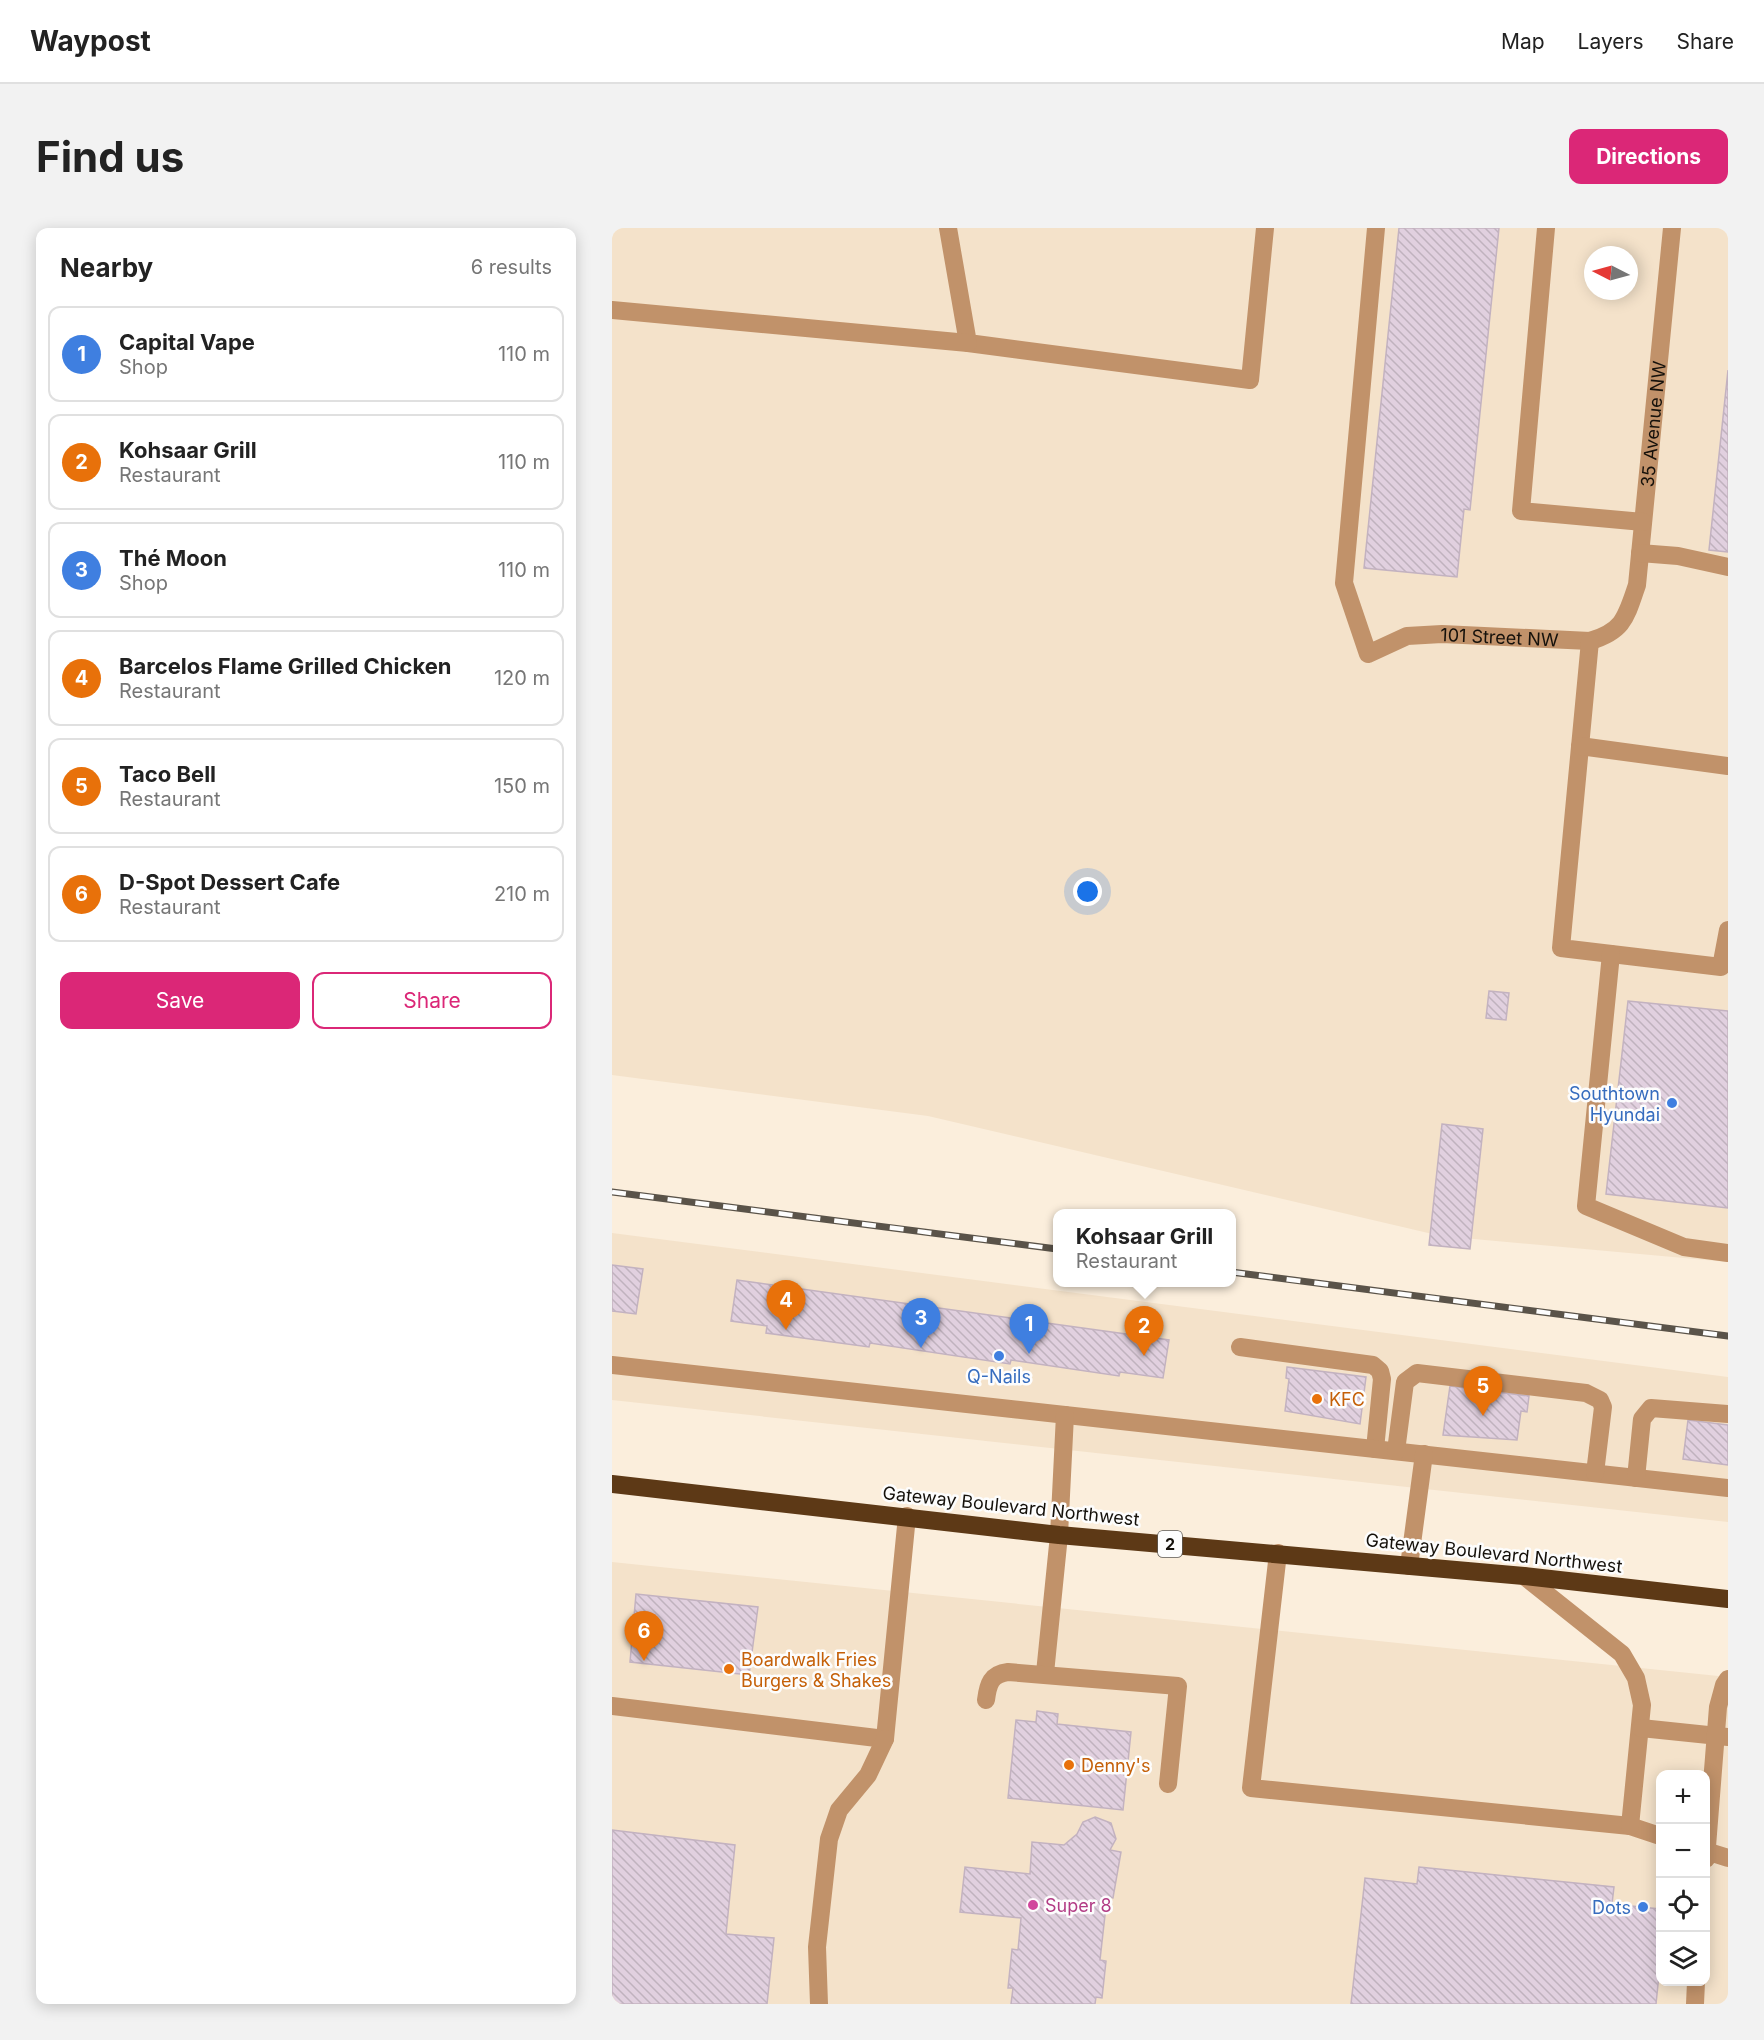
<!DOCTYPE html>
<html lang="en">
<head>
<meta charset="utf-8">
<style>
  :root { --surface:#fff; --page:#f2f2f2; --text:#222; --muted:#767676; --line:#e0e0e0; --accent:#db2777 }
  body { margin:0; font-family:Inter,sans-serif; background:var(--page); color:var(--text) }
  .controls { position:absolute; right:18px; bottom:18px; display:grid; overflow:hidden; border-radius:12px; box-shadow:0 3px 15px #0003 }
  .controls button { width:54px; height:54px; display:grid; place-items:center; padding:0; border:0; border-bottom:2px solid var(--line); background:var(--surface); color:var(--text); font:30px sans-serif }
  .compass { position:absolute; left:972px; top:18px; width:54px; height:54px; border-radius:50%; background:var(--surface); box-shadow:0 3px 15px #0003; rotate:276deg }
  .you { position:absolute; left:476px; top:664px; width:21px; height:21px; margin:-15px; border:4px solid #fff; border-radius:50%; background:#1a73e8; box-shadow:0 0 0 9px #1a73e833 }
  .badge { display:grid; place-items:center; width:39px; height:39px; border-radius:50%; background:var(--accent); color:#fff; font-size:20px; font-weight:700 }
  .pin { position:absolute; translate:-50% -50px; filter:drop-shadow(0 2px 3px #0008) }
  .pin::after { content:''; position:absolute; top:32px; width:21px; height:18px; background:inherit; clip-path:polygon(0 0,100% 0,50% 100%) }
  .popup { position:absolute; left:441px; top:981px; width:183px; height:78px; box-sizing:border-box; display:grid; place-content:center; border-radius:12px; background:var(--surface); filter:drop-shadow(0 2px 4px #0005); font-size:20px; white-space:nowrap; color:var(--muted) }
  .popup b { font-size:22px; color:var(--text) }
  .popup::after { content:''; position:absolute; left:50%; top:100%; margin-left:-12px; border:12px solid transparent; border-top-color:var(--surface) }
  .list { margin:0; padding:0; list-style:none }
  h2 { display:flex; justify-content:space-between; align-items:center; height:78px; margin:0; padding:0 24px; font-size:26px }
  h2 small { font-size:20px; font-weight:400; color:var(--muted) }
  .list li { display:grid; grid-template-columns:39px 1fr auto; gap:18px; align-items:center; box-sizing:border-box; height:96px; margin:0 12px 12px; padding:0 12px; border:2px solid var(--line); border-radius:12px }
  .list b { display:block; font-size:22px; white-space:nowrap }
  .list p { margin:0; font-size:20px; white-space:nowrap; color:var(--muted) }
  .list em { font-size:20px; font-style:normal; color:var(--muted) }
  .actions { display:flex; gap:12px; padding:18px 24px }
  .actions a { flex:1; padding:14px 0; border:2px solid var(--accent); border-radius:12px; text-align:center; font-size:21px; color:var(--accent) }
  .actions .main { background:var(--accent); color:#fff }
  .icon { flex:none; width:33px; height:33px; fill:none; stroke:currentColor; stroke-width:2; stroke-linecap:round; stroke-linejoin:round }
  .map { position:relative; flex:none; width:1116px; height:1776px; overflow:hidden; border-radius:12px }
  header { display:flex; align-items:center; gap:36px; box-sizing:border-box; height:84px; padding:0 30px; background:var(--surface); border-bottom:2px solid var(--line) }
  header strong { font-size:28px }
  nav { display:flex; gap:33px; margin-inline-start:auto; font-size:21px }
  .intro { display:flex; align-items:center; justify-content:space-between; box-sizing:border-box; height:144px; padding:0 36px }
  h1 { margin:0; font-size:42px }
  .button { padding:15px 27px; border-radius:12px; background:var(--accent); color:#fff; font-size:21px; font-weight:700 }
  main { display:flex; gap:36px; padding:0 36px }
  aside { flex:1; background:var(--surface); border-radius:12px; box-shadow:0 3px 15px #0003 }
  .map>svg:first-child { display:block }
  .built { fill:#f4e2ca; fill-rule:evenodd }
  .building { fill:url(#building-back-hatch); stroke:#c3b2c0; stroke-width:1.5 }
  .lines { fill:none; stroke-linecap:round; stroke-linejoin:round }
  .minor { stroke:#c1926a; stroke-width:18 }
  .highway { stroke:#5d3916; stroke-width:18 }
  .rail-casing { stroke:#5a5349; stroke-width:7 }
  .rail { stroke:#fdfdfd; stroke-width:4.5; stroke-dasharray:14; stroke-linecap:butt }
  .shop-dot { fill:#3f7fe0; stroke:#fdfdfd; stroke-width:2 }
  .food-dot { fill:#e8710a; stroke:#fdfdfd; stroke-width:2 }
  .hotel-dot { fill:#d1479c; stroke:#fdfdfd; stroke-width:2 }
  .labels { text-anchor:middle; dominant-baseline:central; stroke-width:5; stroke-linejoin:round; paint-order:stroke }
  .shield { fill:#fdfdfd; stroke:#5b5854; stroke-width:1.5 }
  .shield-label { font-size:16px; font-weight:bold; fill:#15110b }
  .street-label { font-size:18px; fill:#15110b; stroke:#fdfdfd }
  .shop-label { font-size:18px; fill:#366cbe; stroke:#fdfdfd; text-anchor:end }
  .food-label { font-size:18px; fill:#c56008; stroke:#fdfdfd; text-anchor:start }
  .hotel-label { font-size:18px; fill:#b23c85; stroke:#fdfdfd; text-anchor:start }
</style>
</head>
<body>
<header>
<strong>Waypost</strong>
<nav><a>Map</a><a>Layers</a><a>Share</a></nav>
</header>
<div class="intro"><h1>Find us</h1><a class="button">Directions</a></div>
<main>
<aside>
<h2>Nearby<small>6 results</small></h2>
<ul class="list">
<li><span class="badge" style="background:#3f7fe0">1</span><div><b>Capital Vape</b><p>Shop</p></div><em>110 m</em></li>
<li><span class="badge" style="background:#e8710a">2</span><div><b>Kohsaar Grill</b><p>Restaurant</p></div><em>110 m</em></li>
<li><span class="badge" style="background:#3f7fe0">3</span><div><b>Thé Moon</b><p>Shop</p></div><em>110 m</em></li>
<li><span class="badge" style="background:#e8710a">4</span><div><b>Barcelos Flame Grilled Chicken</b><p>Restaurant</p></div><em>120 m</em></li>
<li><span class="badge" style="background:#e8710a">5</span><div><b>Taco Bell</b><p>Restaurant</p></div><em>150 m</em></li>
<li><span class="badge" style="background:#e8710a">6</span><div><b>D-Spot Dessert Cafe</b><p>Restaurant</p></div><em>210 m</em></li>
</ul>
<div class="actions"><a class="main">Save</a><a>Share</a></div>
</aside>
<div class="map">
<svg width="1116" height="1776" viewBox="0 0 1116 1776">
  <defs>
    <pattern id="building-back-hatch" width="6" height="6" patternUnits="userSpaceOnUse" patternTransform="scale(1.5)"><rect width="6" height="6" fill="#e1d0df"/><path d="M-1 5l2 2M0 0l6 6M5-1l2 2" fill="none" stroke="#c0b2be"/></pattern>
  </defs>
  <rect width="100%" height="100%" fill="#fbeedc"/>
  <g class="built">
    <path d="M0,0H1116V1034L829,1008L316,888L0,847ZM981,27H1017V63H981Z"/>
    <polygon points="0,1005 1116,1149 1116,1294 0,1172"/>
    <path d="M0,1334L1116,1449V1776H0ZM1048,1546H1094V1754H1048Z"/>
  </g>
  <g class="building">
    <polygon points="787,0 887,0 858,282 852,281 845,349 752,340"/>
    <polygon points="1116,142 1116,324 1097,322"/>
    <polygon points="877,763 897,765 894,792 874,790"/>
    <polygon points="1016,773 1116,783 1116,980 994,966"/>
    <polygon points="830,896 871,901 858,1021 817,1017"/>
    <polygon points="0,1037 31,1041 24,1086 0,1083"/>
    <polygon points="125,1052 557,1112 551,1150 508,1144 507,1148 399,1132 398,1136 258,1115 257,1119 154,1105 155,1098 119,1093"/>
    <polygon points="675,1139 754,1149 748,1196 673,1183 677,1151 674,1150"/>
    <polygon points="838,1158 917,1168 915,1184 909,1183 905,1212 831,1207"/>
    <polygon points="1076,1192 1116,1197 1116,1237 1071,1231"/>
    <polygon points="24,1366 146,1379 137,1447 18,1434"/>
    <polygon points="425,1483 446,1486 445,1496 519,1504 511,1582 396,1570 404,1492 424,1494"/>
    <polygon points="483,1589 499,1595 504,1611 498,1622 509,1624 501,1670 495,1669 488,1732 494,1733 490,1770 484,1769 483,1776 399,1776 401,1760 396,1760 400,1721 406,1722 409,1690 348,1684 353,1639 418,1646 420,1614 452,1617 465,1606 471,1594"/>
    <polygon points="0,1602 123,1617 114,1706 162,1710 155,1776 0,1776"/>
    <polygon points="807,1639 1002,1659 1000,1676 1048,1681 1048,1737 1044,1776 739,1776 753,1650 805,1656"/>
  </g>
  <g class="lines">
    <g class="minor">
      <polyline points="336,0 356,115 638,152 653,0"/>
      <path id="s1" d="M764,0L732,355L756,426L795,408L830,406L978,413C1012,403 1014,389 1025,357L1060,0"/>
      <polyline points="934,0 909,283 1031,294"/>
      <polyline points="0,82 356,115"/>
      <polyline points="1028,325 1066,328 1116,339"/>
      <polyline points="978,413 949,720 1109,739 1116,702"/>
      <polyline points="968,518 1116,538"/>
      <polyline points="999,726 974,978 1072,1019 1116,1025"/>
      <polyline points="628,1119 761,1137 768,1143 770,1151 763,1221"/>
      <polyline points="0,1137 1116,1260"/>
      <polyline points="784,1223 793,1154 805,1145 974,1165 988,1172 991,1179 983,1245"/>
      <polyline points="1024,1250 1030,1191 1039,1180 1116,1186"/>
      <polyline points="666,1325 639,1560 1018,1598 1048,1608"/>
      <polyline points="797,1338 812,1226"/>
      <polyline points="912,1348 1010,1426 1024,1450 1030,1477 1018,1598"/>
      <polyline points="433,1445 447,1307 453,1187"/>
      <path d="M374,1472C376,1456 379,1446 396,1444L566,1458L556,1556"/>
      <polyline points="0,1478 273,1511 295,1288"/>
      <polyline points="1029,1500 1116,1509"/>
      <polyline points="1094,1623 1116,1630"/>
      <polyline points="1094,1631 1106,1479 1112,1457 1116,1451"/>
      <polyline points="207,1776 205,1719 217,1611 227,1582 256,1547 273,1511"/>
      <polyline points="1083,1776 1084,1754"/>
    </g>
    <polyline class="highway" points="0,1256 447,1307 912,1348 1116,1371"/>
    <defs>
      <g id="rail">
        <polyline points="0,964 445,1021"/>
        <polyline points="619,1044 1116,1108"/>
      </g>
    </defs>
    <use href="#rail" class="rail-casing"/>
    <use href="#rail" class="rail"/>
  </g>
  <g class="shop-dot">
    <circle cx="1060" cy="875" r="6"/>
    <circle cx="387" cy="1128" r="6"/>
    <circle cx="1031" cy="1679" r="6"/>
  </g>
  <g class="food-dot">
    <circle cx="705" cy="1171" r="6"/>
    <circle cx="117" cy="1441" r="6"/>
    <circle cx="457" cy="1537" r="6"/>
  </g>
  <circle class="hotel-dot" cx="421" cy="1677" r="6"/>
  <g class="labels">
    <rect class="shield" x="546" y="1303" width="24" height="26" rx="4.5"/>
    <g class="shield-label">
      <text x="558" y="1316">2</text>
    </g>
    <g class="street-label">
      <text stroke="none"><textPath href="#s1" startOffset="897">35 Avenue NW</textPath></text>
      <text stroke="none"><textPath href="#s1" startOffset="567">101 Street NW</textPath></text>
      <text transform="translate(399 1278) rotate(6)">Gateway Boulevard Northwest</text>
      <text transform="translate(882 1325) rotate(6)">Gateway Boulevard Northwest</text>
    </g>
    <g class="shop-label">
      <text x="1048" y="865">Southtown<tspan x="1048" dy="21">Hyundai</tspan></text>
      <text x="387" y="1148" text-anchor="middle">Q-Nails</text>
      <text x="1019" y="1679">Dots</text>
    </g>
    <g class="food-label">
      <text x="717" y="1171">KFC</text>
      <text x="129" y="1431">Boardwalk Fries<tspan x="129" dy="21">Burgers &amp; Shakes</tspan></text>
      <text x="469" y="1537">Denny's</text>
    </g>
    <g class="hotel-label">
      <text x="433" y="1677">Super 8</text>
    </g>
  </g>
</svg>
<div class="controls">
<button>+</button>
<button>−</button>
<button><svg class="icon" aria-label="locate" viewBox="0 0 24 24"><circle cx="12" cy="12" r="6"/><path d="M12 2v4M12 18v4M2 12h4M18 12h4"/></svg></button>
<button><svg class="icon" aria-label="layers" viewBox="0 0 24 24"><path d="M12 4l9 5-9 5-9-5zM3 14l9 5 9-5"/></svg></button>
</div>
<svg class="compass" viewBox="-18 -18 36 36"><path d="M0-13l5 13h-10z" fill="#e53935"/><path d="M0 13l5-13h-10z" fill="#767676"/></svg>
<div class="you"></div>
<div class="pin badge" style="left:417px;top:1126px;background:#3f7fe0">1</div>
<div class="pin badge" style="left:532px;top:1128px;background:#e8710a">2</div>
<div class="popup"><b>Kohsaar Grill</b>Restaurant</div>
<div class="pin badge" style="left:309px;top:1120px;background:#3f7fe0">3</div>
<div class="pin badge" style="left:174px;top:1102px;background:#e8710a">4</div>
<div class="pin badge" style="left:871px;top:1188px;background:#e8710a">5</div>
<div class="pin badge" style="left:32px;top:1433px;background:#e8710a">6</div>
</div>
</main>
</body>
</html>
